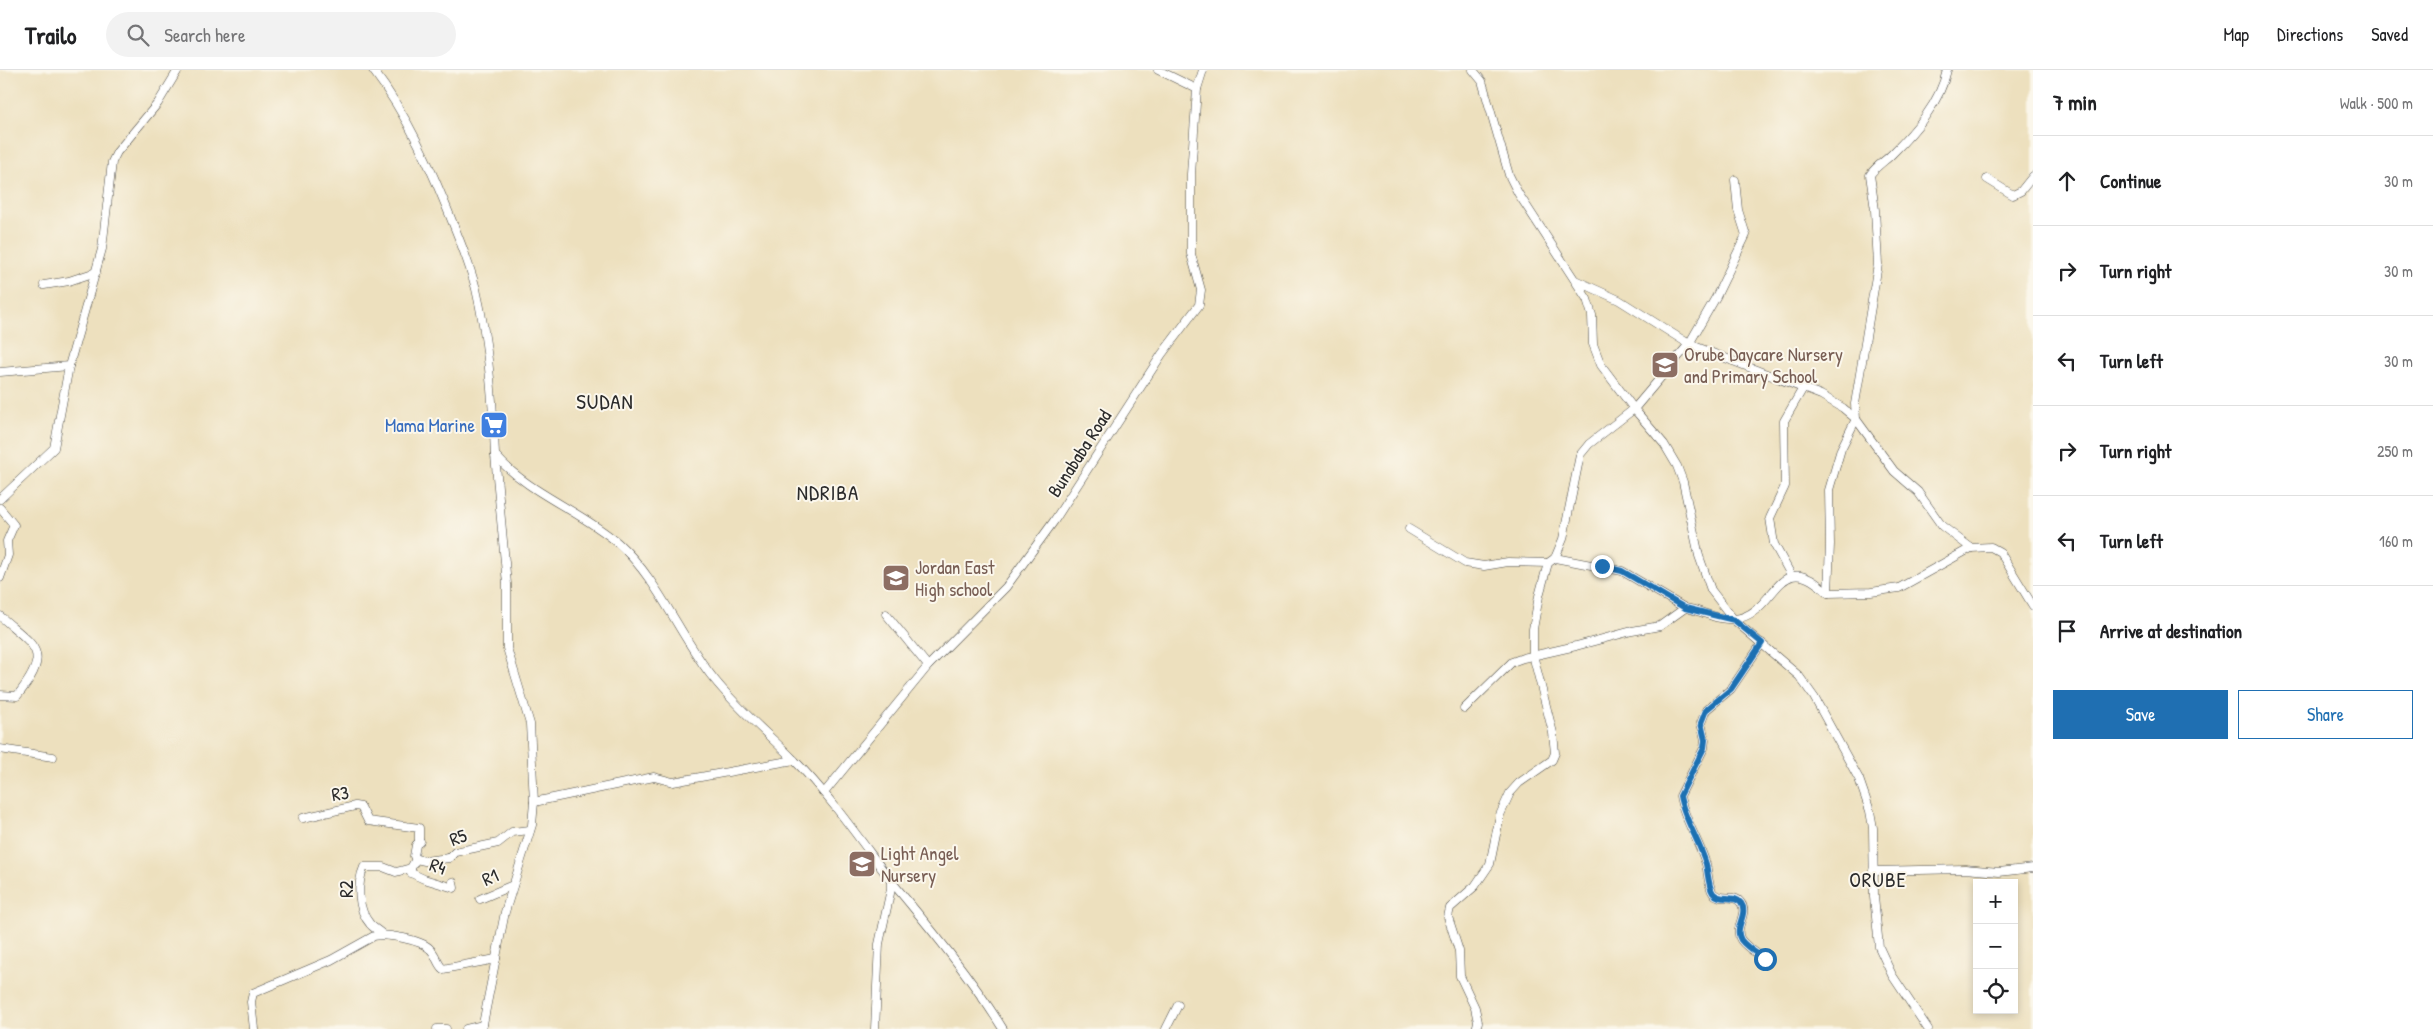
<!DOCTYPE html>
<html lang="en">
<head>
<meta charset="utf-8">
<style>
  :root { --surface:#fff; --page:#f2f2f2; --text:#202124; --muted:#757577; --line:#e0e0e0; --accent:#1f6fb2 }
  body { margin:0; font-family:"Patrick Hand",sans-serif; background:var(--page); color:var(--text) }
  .controls { position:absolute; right:15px; bottom:15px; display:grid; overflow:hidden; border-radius:0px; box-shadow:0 2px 8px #0003 }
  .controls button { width:45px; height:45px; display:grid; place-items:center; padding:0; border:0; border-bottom:1px solid var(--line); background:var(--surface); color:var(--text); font:25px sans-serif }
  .stop { position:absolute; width:15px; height:15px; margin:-11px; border:4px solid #1f6fb2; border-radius:50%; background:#fff }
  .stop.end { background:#1f6fb2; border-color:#fff; box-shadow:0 1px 5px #0008 }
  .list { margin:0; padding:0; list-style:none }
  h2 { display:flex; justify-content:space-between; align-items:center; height:65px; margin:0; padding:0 20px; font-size:21px }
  h2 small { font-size:16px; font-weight:400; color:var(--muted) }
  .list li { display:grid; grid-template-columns:32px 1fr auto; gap:15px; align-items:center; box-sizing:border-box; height:90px; padding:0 20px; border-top:1px solid var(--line) }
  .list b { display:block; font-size:19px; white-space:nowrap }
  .list em { font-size:16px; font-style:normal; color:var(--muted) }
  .actions { display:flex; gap:10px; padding:15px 20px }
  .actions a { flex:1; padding:11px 0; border:1px solid var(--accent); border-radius:0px; text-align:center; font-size:18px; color:var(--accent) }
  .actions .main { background:var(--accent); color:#fff }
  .icon { flex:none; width:28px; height:28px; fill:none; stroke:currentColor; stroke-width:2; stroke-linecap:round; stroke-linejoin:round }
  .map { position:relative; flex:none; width:2033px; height:959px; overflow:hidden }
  header { display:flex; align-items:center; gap:30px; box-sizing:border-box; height:70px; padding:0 25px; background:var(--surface); border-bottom:1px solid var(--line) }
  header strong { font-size:24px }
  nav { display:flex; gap:28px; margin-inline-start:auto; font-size:18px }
  .search { width:350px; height:45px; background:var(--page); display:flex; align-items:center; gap:12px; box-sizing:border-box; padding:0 18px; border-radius:28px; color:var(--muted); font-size:19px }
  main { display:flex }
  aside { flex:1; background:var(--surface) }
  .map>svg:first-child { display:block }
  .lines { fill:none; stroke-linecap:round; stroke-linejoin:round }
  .street-casing { stroke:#484641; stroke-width:9 }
  .street { stroke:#fff; stroke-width:8 }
  .route { stroke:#1f6fb2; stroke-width:6 }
  .labels { text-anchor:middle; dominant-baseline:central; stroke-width:4; stroke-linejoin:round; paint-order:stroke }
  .education-label { font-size:19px; fill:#785e54; stroke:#fbf7ec; text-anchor:start }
  .shop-label { font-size:19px; fill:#366cbe; stroke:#fbf7ec; text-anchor:end }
  .street-label { font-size:19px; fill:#2b2b2b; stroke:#fbf7ec }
  .quarter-label { font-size:21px; letter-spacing:1px; fill:#2b2b2b; stroke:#fbf7ec }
</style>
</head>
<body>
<header>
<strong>Trailo</strong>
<div class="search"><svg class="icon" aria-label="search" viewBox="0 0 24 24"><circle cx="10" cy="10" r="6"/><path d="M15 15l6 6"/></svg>Search here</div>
<nav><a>Map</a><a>Directions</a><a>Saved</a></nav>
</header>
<main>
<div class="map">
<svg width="2033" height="959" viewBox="0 0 2033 959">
  <rect width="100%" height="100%" fill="#fbf7ec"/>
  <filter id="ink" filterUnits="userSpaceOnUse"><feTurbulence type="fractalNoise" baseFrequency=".02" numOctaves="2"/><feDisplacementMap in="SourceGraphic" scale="10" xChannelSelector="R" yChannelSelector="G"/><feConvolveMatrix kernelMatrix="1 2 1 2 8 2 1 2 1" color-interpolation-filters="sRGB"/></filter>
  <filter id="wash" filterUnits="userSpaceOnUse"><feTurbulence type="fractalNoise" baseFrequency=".0096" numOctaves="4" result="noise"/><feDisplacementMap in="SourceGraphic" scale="20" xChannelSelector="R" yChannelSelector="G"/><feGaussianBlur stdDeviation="1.12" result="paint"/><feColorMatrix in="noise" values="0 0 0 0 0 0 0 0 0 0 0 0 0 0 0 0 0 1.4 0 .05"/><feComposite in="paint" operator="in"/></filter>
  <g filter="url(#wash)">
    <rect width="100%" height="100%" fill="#ede0be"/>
  </g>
  <g filter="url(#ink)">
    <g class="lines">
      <defs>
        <g id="street">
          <path d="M373,0C408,46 431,98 452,151C461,173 470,196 476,219C489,274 493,330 495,385C529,424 580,440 618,473C660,511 679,566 714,609C738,639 767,663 794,690C830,726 860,770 891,811V819L879,874L875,959"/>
          <polyline points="1158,0 1197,19"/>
          <polyline points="1473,0 1482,11 1509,105 1518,123 1587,229 1592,245 1593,274 1601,295 1634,339 1664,374 1677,396 1683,412 1699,486 1711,520 1734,550 1799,606 1814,627 1859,709 1870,741 1873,758 1874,827 1879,877 1892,905 1928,959"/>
          <polyline points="1987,109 2013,125 2021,121 2033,106"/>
          <polyline points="1575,210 1619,230 1689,274 1821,325 1843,338 1856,349 1894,401 1918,422 1942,456 1971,478 1991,477 2000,482 2033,536"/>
          <polyline points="44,215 69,211 96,202"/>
          <polyline points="0,302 69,296"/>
          <polyline points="0,429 54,378 69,296 102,179 112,92 117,82 158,33 178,0"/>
          <polyline points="0,438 14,455 7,471 8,485 0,508"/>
          <polyline points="1409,459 1465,493 1484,496 1508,492 1548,493"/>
          <polyline points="1555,488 1622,501 1685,538"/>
          <polyline points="1791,505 1774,474 1770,448 1785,416 1784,351 1803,318"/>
          <path d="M1828,523L1830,474L1829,420L1841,379L1856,349L1855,334L1878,194L1875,140L1870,105C1876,96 1885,91 1892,84C1916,60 1940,33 1947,0"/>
          <polyline points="886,544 928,596"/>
          <path d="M0,546C35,577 53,581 17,626L0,625"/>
          <path d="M1762,573L1731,619L1706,640L1701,653L1705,670L1704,678L1680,726C1684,750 1699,770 1706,794C1708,802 1708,816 1713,823C1721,832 1734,823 1741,833C1749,844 1733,858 1741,870C1747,878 1758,884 1765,889"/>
          <path d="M1464,639L1512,592L1523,588L1576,576L1632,561L1660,556L1685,538C1701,540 1718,551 1734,549C1778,545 1776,473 1828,523L1871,522L1899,518L1971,478"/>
          <polyline points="0,679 53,687"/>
          <polyline points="824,723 928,596 1006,517 1054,451 1162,284 1199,235 1201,220 1191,184 1191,104 1197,19 1203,0"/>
          <polyline points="534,732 644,709 654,707 673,712 794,690"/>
          <polyline points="303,748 355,736 361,737 368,751 419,758 419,772"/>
          <polyline points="420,771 416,775 414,786 416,789 425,791 449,788 455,782 498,773 512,762 530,760"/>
          <polyline points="411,798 411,803 424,809 454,818 453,812"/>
          <polyline points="1873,801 1965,799 1999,802 2033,798"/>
          <path d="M891,811C931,859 970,906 1003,959"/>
          <polyline points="480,829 513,815"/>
          <path d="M382,864C378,860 373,858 370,854C357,839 357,813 364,797H383L396,802L411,798L416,789"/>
          <path d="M254,959L251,932L253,923L331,890L374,866C385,863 422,870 430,879C436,884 437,894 443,899L496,889"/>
          <polyline points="437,959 446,959"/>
          <polyline points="466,959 483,955"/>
          <polyline points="482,959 505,842 532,755 534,732 530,654 507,578 507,514 495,385"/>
          <polyline points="1166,959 1178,935"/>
          <polyline points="1476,959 1478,952 1475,938 1460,906 1459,881 1448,847 1450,838 1475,816 1490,794 1500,745 1510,723 1519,713 1552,690 1555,683 1553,663 1533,585 1533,559 1539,526 1548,493 1555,488 1563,469 1580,385 1589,374 1634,339 1689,274 1716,227 1746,165 1738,140 1735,110"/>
        </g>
      </defs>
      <use href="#street" class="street-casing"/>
      <use href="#street" class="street"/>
    </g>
  </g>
  <g class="lines" filter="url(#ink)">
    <path class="route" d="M1602,496L1622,501L1685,538L1734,550L1762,573L1731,619L1706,640L1701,653L1705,670L1704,678L1680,726C1684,749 1699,770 1706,794C1708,802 1708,816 1713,823C1720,832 1734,824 1741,833C1749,844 1733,858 1741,870C1747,878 1758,884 1765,889"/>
  </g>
  <defs>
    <symbol id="school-square" viewBox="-11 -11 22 22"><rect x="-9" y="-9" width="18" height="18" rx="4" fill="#8d6e63" stroke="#fbf7ec"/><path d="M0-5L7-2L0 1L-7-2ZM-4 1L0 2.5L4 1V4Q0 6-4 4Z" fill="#fff"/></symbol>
    <symbol id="supermarket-square" viewBox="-11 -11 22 22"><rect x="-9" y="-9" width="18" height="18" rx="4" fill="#3f7fe0" stroke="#fbf7ec"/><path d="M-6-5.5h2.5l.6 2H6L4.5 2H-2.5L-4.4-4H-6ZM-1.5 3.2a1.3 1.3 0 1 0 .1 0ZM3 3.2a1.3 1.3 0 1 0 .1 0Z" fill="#fff"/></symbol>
  </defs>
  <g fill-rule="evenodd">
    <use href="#school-square" x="1649" y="279" width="32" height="32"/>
    <use href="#supermarket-square" x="478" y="339" width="32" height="32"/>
    <use href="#school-square" x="880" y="492" width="32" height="32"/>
    <use href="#school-square" x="846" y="778" width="32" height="32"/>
  </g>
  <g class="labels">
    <g class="education-label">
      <text x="1684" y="284">Orube Daycare Nursery<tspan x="1684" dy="22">and Primary School</tspan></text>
      <text x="915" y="497">Jordan East<tspan x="915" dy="22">High school</tspan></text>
      <text x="881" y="783">Light Angel<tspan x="881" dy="22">Nursery</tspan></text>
    </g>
    <g class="shop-label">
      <text x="475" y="355">Mama Marine</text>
    </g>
    <g class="street-label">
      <text transform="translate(1079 383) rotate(-57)">Bunababa Road</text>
      <text transform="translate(340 723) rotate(-9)">R3</text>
      <text transform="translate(458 767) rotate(-21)">R5</text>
      <text transform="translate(438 796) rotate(19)">R4</text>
      <text transform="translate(490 807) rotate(-24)">R1</text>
      <text transform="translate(346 819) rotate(-90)">R2</text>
    </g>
    <g class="quarter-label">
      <text x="605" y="331">SUDAN</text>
      <text x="828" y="422">NDRIBA</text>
      <text x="1878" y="809">ORUBE</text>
    </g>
  </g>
</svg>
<div class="controls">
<button>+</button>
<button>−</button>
<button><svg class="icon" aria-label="locate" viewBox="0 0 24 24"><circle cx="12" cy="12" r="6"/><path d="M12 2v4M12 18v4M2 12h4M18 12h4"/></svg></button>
</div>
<div class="stop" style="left:1765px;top:889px"></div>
<div class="stop end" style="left:1602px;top:496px"></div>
</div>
<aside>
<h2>7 min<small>Walk · 500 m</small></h2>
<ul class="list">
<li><svg class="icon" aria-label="ahead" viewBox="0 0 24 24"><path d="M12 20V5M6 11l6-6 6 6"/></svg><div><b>Continue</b></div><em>30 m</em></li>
<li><svg class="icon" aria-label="right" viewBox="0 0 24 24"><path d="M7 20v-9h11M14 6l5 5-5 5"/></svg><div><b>Turn right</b></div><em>30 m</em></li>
<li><svg class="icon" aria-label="left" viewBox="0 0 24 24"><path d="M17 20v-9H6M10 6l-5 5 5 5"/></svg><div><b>Turn left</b></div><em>30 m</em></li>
<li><svg class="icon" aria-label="right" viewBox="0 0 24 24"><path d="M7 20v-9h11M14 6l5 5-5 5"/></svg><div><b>Turn right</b></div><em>250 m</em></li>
<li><svg class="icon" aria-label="left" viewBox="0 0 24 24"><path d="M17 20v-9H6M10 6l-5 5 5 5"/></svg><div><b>Turn left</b></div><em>160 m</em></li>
<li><svg class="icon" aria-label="arrive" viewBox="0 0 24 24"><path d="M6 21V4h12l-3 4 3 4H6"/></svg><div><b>Arrive at destination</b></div></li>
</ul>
<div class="actions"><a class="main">Save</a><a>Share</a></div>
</aside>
</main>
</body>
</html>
